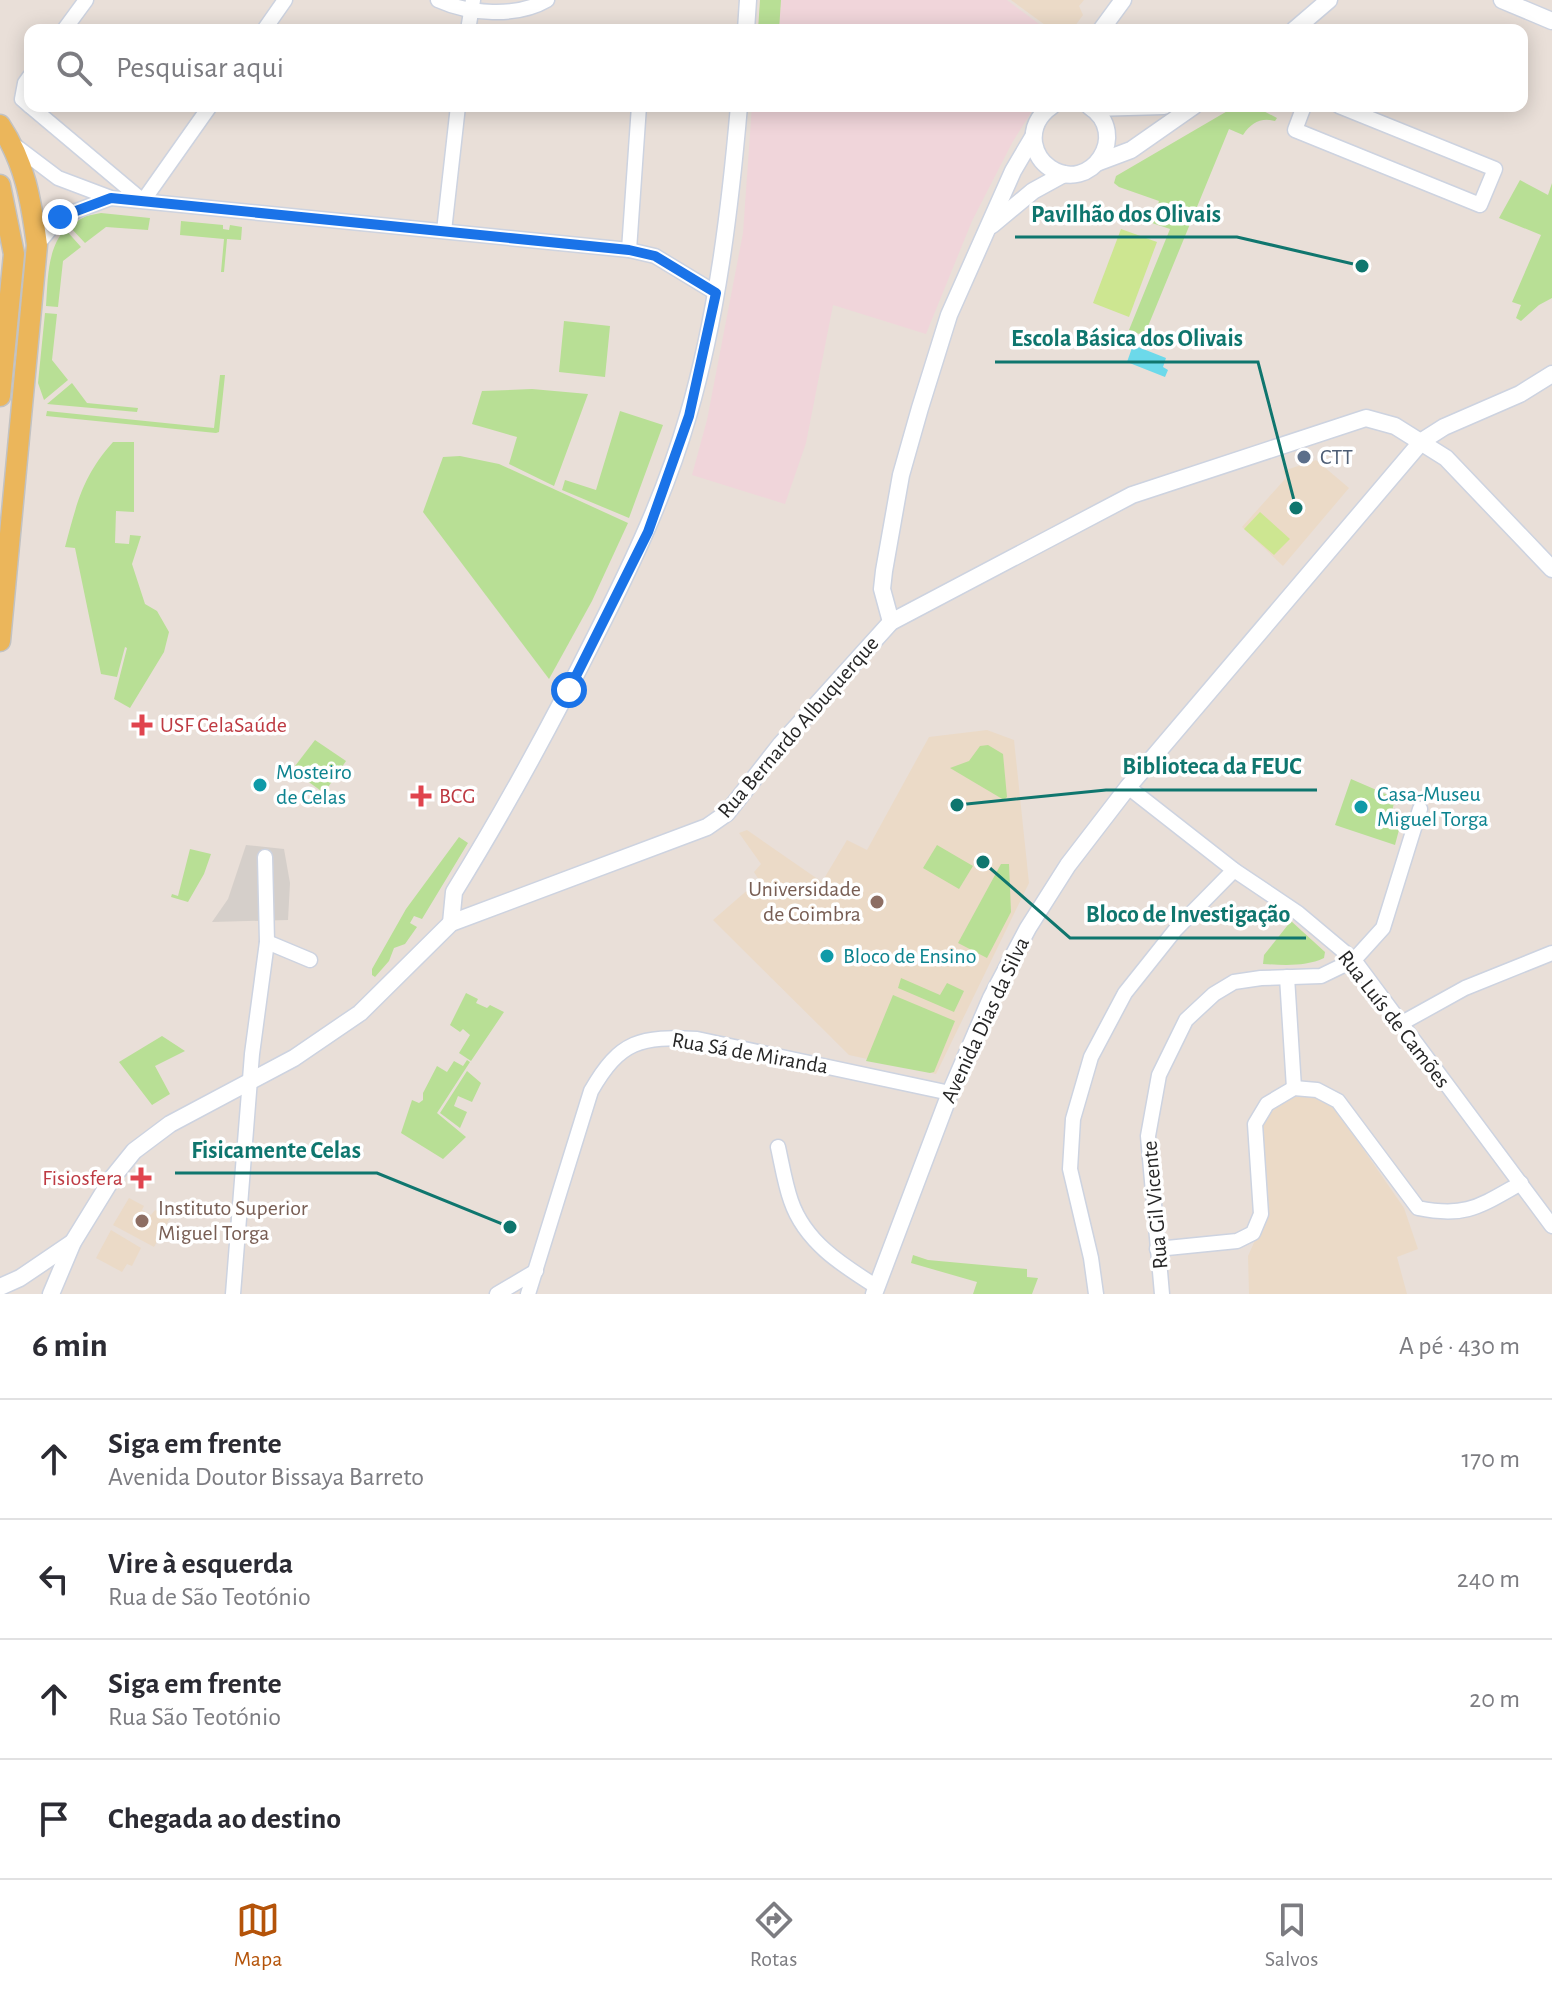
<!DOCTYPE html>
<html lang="pt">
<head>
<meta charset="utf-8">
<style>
  :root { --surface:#fff; --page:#f7f7f7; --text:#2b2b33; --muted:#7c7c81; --line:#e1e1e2; --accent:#b45309 }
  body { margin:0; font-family:"Alegreya Sans",sans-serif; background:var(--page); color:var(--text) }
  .stop { position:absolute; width:24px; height:24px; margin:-18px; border:6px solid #1a73e8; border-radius:50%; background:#fff }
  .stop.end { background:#1a73e8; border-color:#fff; box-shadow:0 2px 8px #0008 }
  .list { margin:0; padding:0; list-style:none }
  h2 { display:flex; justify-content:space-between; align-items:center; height:104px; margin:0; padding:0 32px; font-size:34px }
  h2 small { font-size:26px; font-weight:400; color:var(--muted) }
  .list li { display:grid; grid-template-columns:52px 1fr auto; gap:24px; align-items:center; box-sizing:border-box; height:120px; padding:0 32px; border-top:2px solid var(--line) }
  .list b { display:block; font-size:30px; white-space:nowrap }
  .list p { margin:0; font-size:26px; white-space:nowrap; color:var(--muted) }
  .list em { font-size:26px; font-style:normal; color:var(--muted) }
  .icon { flex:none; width:44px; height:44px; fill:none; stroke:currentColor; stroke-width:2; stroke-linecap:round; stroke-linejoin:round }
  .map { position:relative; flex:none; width:1552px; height:1294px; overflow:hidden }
  .search { position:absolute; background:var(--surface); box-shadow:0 4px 20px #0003; left:24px; right:24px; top:24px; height:88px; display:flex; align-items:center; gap:20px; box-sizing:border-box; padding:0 28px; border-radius:16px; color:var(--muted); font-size:30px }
  .sheet { height:584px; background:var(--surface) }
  nav { display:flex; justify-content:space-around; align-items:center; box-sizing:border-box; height:112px; border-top:2px solid var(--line); background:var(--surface); font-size:22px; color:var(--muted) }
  nav a { display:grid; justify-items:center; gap:4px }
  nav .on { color:var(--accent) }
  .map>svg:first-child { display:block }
  .education { fill:#ebdac7 }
  .medical { fill:#f0d5da }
  .green { fill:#b8df95 }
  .pitch { fill:#cde691 }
  .plaza { fill:#d5cfca }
  .water { fill:#6cd9ea }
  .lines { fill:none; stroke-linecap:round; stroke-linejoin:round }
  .minor-casing { stroke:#cdd3e0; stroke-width:17 }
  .tertiary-casing { stroke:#cdd3e0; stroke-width:19 }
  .primary-casing { stroke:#c2c2c2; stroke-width:23 }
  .minor { stroke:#fff; stroke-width:14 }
  .tertiary { stroke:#fff; stroke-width:16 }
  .primary { stroke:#ebb65b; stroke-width:20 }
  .route { stroke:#1a73e8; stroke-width:10 }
  .service-dot { fill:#5c6f8a; stroke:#fff; stroke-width:3 }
  .health-dot { fill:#e0444e; stroke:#fff; stroke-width:3 }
  .culture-dot { fill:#0f9aa8; stroke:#fff; stroke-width:3 }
  .education-dot { fill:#8d6e63; stroke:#fff; stroke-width:3 }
  .labels { text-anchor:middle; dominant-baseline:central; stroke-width:7; stroke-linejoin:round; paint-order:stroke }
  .service-label { font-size:22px; fill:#4e5e75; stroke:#fff; text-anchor:start }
  .health-label { font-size:22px; fill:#be3a42; stroke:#fff; text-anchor:start }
  .street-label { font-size:22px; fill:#262626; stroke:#fff }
  .culture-label { font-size:22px; fill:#0d838f; stroke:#fff; text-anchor:start }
  .education-label { font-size:22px; fill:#785e54; stroke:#fff; text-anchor:end }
  .leader { fill:none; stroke:#0f766e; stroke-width:3 }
  .callout-dot { fill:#0f766e; stroke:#fff; stroke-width:3 }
  .callout-label { font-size:24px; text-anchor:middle; font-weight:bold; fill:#0f766e; stroke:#fff; stroke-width:7; stroke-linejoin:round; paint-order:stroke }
</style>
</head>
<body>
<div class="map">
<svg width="1552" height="1294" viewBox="0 0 1552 1294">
  <rect width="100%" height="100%" fill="#e9dfd8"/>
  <g class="education">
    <polygon points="1011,0 1084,0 1079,6 1083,15 1072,30 1052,30"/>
    <polygon points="1316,460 1349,488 1283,566 1242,527 1286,478 1283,471"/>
    <polygon points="987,730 1014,740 1029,883 936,1074 849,1055 713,920 759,880 754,872 761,864 739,833 747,830 822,882 847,840 867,850 929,737"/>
    <polygon points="1310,1095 1332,1104 1404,1208 1418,1249 1397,1257 1407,1294 1249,1294 1248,1256 1269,1209 1260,1124 1272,1109 1288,1098"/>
    <polygon points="129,1198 144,1206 142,1210 151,1215 155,1210 170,1218 154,1247 113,1225"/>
    <polygon points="111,1230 141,1248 132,1266 127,1264 122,1272 96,1258"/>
  </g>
  <g class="medical">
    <polygon points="760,0 1007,0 1047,30 758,30"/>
    <polygon points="752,106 1035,106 1012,143 972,221 926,334 833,305 806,443 785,504 692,475 707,420 743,233"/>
  </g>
  <g class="green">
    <polygon points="760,0 781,0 779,30 758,30"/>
    <path d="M1236,106H1254L1277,118L1275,121C1261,117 1251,123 1243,135L1229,129L1144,336L1129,330L1170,229L1152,223L1159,201L1119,187L1114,183L1116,176Z"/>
    <polygon points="1520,180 1548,195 1552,183 1552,298 1539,305 1521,321 1516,318 1521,305 1512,302 1541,235 1499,218"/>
    <polygon points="101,213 150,218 148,230 106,227 85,243 69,226 86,216"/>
    <polygon points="181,221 223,225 223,229 229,230 230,225 242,227 241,240 227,239 224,272 221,272 224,239 180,235"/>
    <path d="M65,229L81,247L63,261L58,307L46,306C48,279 47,250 65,229Z"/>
    <polygon points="45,313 57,314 52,360 68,380 44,400 38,383"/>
    <polygon points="564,321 610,326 605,377 559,372"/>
    <polygon points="220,375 225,375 219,432 216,433 46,416 47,411 214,428"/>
    <polygon points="72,383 87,403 138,408 137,412 47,404"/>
    <polygon points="532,389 588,394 554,486 509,464 517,437 472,424 482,391"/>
    <polygon points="620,411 663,425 629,518 562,490 565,480 596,490"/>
    <path d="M113,442H134V512L116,511L115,543L129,544L130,535L141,536L132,564L145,604L157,611L169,632L164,652L130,708L114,699L127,648L125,647L117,677L101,674L75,548L65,547C77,503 82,477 113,442Z"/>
    <polygon points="460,456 499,464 628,523 592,601 549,679 423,512 443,457"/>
    <polygon points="315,740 346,761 324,793 292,770"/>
    <polygon points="988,745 1003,754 1007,797 1004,800 950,768 969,761 980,746"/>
    <polygon points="1351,779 1395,798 1392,812 1400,826 1395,845 1335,825"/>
    <polygon points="459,837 468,843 422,919 414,916 410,923 417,927 405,944 394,948 389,961 375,977 372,975 372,969 406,909"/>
    <polygon points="937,845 973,866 959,889 923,868"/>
    <polygon points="190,849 211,854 204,874 188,902 171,897 172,894 178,896"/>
    <polygon points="1001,864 1009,864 1011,912 987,958 958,943"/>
    <path d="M1291,921L1325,952L1324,958C1305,967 1283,965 1263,964L1264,955Z"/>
    <polygon points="901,978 940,995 947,983 964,991 954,1012 898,988"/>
    <polygon points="466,993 478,999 476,1003 487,1008 490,1005 504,1012 471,1061 459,1053 470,1035 463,1029 460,1032 450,1025"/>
    <polygon points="893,995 955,1021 934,1072 930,1073 866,1061"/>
    <polygon points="162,1036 185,1051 155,1066 170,1094 152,1105 119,1062"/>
    <polygon points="467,1060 470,1062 437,1113 466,1137 443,1159 401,1133 412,1100 419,1103 423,1100 423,1093 437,1066 447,1072 454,1061 463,1066"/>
    <polygon points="467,1071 481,1083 472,1102 458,1096 454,1106 467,1112 460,1128 440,1113"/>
    <polygon points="913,1255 928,1260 1027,1269 1027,1277 1038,1278 1032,1294 973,1294 977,1282 911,1263"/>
  </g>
  <g class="pitch">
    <polygon points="1121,229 1157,242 1129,317 1093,303"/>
    <polygon points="1260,512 1290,539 1274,555 1244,529"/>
  </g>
  <polygon class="plaza" points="246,845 284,849 290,883 288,920 212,922 228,899"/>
  <polygon class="water" points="1133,345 1166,358 1163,367 1168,370 1165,377 1127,362"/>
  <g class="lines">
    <defs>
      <g id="minor">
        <path d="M438,0C469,14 516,18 547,0"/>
        <polyline points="64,30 86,0"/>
        <polyline points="264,30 285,0"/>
        <polyline points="468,30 473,0"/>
        <polyline points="30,76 25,83 22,99 30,106"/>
        <polyline points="30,106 143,201 210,106"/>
        <polyline points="1304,106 1295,130 1480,205 1495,169 1339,106"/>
        <polyline points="13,144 58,178 111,198 629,250 655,256 716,293"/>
        <polyline points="444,231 458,106"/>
        <polyline points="37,245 60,217 111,198"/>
        <polyline points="629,250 639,106"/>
        <polyline points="1128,787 1234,870 1298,913 1354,960 1552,1226"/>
        <polyline points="267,942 310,960"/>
        <polyline points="1287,977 1294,1088"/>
        <polyline points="1400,1024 1465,988 1552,953"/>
        <path d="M778,1147C782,1165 785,1184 791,1201C805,1242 842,1265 877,1287"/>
        <path d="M1157,1249L1237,1241L1253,1233L1261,1214L1255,1124L1267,1104L1294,1088L1317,1090L1338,1101L1418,1208C1466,1218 1480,1206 1521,1183"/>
        <polyline points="233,1294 252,1054 267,942 265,857"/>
        <polyline points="497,1294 536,1271"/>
        <path d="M528,1294L591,1091C620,1040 641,1036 697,1039L950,1093"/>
        <polyline points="1096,1294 1091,1258 1070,1169 1073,1119 1091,1057 1125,993 1176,929 1234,870"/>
        <polyline points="1162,1294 1148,1136 1159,1075 1186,1020 1214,994 1234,982 1261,978 1321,976 1354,960 1383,928 1420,809"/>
      </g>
      <g id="tertiary">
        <polyline points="1502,0 1552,21"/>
        <polyline points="746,30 748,0"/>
        <polyline points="1101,30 1123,0"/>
        <polyline points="1294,30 1329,0"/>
        <path d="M1052,106C1039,115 1032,127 1034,143C1036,154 1041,162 1050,168C1090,195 1132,134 1089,106"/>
        <polyline points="1092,108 1164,106"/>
        <polyline points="1099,162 1131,150 1194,106"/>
        <polyline points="992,225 1033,191 1064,174"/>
        <polyline points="891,622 882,589 884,571 901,475 920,408 949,315 1013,171 1033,137"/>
        <path d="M451,923L454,892C506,808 553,721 597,633C633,562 666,492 688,416C717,317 730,209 739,106"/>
        <polyline points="0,1287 20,1278 73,1242"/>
        <polyline points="51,1294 73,1242 113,1177 134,1151 170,1124 294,1058 360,1013 451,923 707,827 727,813 781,744 891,622 1132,495 1366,418 1395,426 1446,458 1552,569"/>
        <polyline points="874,1294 950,1093 991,998 1028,928 1068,865 1128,787 1422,441 1444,427 1520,394 1552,374"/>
      </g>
      <g id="primary">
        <path d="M0,125C25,163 31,200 37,245L0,641"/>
        <polyline points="0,185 14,254 0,396"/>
      </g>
    </defs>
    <use href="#minor" class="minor-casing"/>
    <use href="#tertiary" class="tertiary-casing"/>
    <use href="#primary" class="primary-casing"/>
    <use href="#minor" class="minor"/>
    <use href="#tertiary" class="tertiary"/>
    <use href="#primary" class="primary"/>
  </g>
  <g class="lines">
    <polyline class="route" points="60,217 111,198 629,250 655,256 716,293 689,416 648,532 569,690"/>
  </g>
  <circle class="service-dot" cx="1304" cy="457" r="8"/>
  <g class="health-dot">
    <path d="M138 713h8v8h8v8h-8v8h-8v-8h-8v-8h8z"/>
    <path d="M417 784h8v8h8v8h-8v8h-8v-8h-8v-8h8z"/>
    <path d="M137 1166h8v8h8v8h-8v8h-8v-8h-8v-8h8z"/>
  </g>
  <g class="culture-dot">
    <circle cx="260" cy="785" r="8"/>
    <circle cx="1361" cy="807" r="8"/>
    <circle cx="827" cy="956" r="8"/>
  </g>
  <g class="education-dot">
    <circle cx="877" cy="902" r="8"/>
    <circle cx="142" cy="1221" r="8"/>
  </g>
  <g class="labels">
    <g class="service-label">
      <text x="1320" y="457">CTT</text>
    </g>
    <g class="health-label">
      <text x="160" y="725">USF CelaSaúde</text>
      <text x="439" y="796">BCG</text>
      <text x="123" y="1178" text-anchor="end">Fisiosfera</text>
    </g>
    <g class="street-label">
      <text transform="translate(798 727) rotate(-49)">Rua Bernardo Albuquerque</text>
      <text transform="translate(1394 1019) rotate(52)">Rua Luís de Camões</text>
      <text transform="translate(985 1020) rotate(-65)">Avenida Dias da Silva</text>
      <text transform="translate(750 1053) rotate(10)">Rua Sá de Miranda</text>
      <text transform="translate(1155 1205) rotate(-95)">Rua Gil Vicente</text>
    </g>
    <g class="culture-label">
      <text x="276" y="772">Mosteiro<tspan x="276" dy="25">de Celas</tspan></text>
      <text x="1377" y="794">Casa-Museu<tspan x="1377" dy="25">Miguel Torga</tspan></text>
      <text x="843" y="956">Bloco de Ensino</text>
    </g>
    <g class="education-label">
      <text x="861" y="889">Universidade<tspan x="861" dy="25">de Coimbra</tspan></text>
      <text x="158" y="1208" text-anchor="start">Instituto Superior<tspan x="158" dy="25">Miguel Torga</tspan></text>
    </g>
  </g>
  <path class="leader" d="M1362 266L1237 237H1015M1296 508L1258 362H995M957 805L1106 790H1317M983 862L1070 938H1306M510 1227L377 1173H175"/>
  <g class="callout-dot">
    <circle cx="1362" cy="266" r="8"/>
    <circle cx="1296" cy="508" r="8"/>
    <circle cx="957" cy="805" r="8"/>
    <circle cx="983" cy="862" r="8"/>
    <circle cx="510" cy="1227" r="8"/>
  </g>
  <g class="callout-label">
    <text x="1126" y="222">Pavilhão dos Olivais</text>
    <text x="1127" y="346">Escola Básica dos Olivais</text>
    <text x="1212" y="774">Biblioteca da FEUC</text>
    <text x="1188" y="922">Bloco de Investigação</text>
    <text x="276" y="1158">Fisicamente Celas</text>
  </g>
</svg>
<div class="stop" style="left:569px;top:690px"></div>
<div class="stop end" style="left:60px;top:217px"></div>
<div class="search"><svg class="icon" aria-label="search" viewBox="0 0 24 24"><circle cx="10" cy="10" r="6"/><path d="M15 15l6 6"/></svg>Pesquisar aqui</div>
</div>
<section class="sheet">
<h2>6 min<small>A pé · 430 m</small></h2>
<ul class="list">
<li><svg class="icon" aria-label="ahead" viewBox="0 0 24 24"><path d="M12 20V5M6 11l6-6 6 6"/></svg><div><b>Siga em frente</b><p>Avenida Doutor Bissaya Barreto</p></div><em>170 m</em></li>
<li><svg class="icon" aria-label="left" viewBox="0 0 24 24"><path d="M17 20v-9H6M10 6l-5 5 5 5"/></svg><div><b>Vire à esquerda</b><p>Rua de São Teotónio</p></div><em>240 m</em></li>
<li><svg class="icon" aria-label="ahead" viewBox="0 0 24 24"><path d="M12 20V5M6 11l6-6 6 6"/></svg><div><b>Siga em frente</b><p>Rua São Teotónio</p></div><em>20 m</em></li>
<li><svg class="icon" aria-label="arrive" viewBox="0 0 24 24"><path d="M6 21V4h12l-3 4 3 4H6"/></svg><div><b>Chegada ao destino</b></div></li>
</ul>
</section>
<nav>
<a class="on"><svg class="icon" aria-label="map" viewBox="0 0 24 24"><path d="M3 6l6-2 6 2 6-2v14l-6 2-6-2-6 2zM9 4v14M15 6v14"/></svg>Mapa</a>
<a><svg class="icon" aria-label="directions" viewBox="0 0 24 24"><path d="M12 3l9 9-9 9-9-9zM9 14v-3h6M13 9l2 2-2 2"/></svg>Rotas</a>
<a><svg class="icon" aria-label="saved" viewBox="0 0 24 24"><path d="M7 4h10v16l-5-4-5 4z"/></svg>Salvos</a>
</nav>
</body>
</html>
